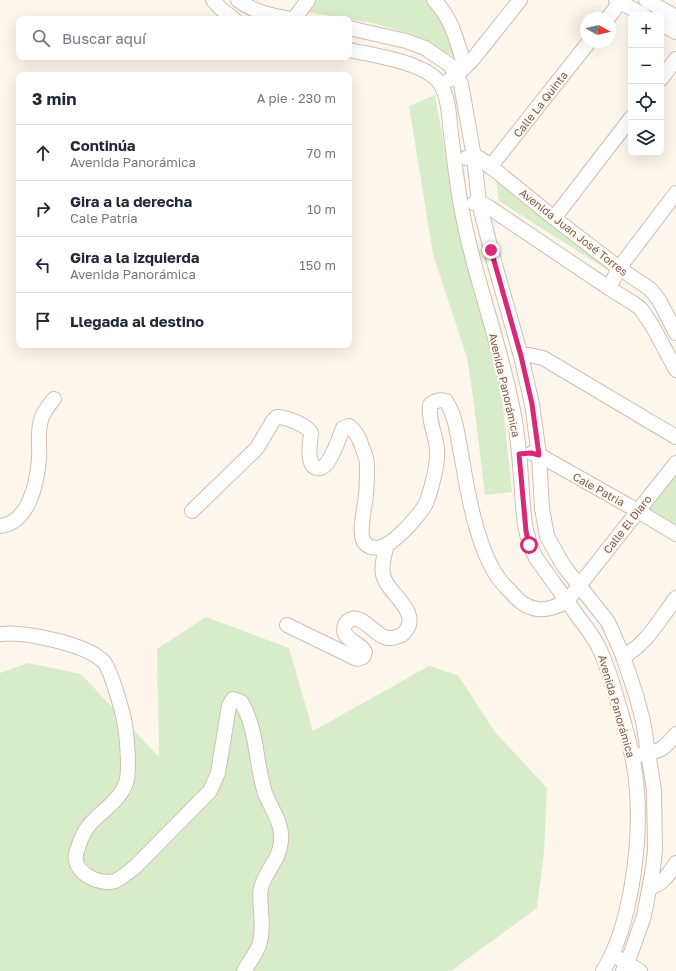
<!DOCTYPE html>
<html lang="es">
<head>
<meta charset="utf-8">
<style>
  :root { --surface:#fff; --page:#f2f2f3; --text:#1f2937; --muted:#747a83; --line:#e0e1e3 }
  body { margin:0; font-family:"Golos Text",sans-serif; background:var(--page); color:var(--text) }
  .controls { position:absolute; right:12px; top:12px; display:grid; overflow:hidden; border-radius:8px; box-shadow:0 4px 16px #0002 }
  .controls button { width:36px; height:36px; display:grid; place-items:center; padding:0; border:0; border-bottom:1px solid var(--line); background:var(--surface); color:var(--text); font:20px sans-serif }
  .compass { position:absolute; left:580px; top:12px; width:36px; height:36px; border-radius:50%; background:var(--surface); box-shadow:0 4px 16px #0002; rotate:98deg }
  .stop { position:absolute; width:12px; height:12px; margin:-9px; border:3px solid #db2777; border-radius:50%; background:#fff }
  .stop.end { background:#db2777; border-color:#fff; box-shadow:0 1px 4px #0008 }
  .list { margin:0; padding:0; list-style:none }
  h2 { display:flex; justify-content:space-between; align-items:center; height:52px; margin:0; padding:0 16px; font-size:17px }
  h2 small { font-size:13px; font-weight:400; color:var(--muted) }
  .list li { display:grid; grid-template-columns:26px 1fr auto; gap:12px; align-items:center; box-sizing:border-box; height:56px; padding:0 16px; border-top:1px solid var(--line) }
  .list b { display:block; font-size:15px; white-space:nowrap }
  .list p { margin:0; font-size:13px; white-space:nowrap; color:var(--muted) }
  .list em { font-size:13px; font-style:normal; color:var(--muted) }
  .icon { flex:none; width:22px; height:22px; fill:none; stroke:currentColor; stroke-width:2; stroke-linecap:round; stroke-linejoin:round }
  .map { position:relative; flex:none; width:676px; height:971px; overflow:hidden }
  .search { position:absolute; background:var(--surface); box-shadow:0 4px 16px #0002; left:16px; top:16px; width:336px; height:44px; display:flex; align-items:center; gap:10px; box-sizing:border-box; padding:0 14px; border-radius:8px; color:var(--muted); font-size:15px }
  .panel { position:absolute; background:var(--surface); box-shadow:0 4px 16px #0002; left:16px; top:72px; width:336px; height:276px; border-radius:8px }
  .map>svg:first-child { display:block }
  .green { fill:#d8ecc9 }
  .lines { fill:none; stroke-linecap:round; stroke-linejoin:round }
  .minor-casing { stroke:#d1beb0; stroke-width:16 }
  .minor { stroke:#fff; stroke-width:14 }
  .route { stroke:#db2777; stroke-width:5 }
  .labels { text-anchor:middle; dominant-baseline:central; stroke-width:4; stroke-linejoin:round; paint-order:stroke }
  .street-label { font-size:11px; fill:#7a5c4d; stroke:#fffaf3 }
</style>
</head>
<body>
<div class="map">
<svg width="676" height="971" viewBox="0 0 676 971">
  <rect width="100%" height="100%" fill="#fdf6ec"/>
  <g class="green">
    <path d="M314,0H426C440,16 453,35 454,57L417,36L376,24L307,12Z"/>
    <polygon points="435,95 458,225 499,368 512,492 485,495 474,404 467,358 433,254 409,106"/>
    <polygon points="495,172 615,266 612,273 499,201"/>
    <polygon points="676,470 676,525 647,508"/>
    <polygon points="206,617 289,648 313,731 429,666 458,675 495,732 547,788 544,852 537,908 451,971 0,971 0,673 28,663 81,674 159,757 157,649"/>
  </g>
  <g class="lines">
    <defs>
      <g id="minor">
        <polyline points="213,0 221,9 234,19"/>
        <path d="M238,0C254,12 272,16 291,19"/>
        <path d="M434,0C453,19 457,43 465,67"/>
        <polyline points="616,0 644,15"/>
        <polyline points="646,0 676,17"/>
        <polyline points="608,18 620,2"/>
        <polyline points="294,19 308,0"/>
        <polyline points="661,24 676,32"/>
        <polyline points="349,28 406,41 425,48 450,65 461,84 474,157 479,203 495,265 521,356 532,404 539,455 542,508 547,536 563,565 608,622 623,656 636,695 643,721 654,790 655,850 653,868 644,916 631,953 623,971"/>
        <path d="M349,50C373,55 423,62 439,82C449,95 449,118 451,134C454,156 456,178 460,200C472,273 501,343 514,416C519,441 520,466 522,491C524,518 524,534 536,558C550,578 565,598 579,618C586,627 594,637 599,648C607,664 612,682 617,699C626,729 635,760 637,791C641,844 631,926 603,971"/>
        <polyline points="661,79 676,59"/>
        <polyline points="449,80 457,75 473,59 520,0"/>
        <polyline points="466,158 479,158 485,162 554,218 619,268 650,289 659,300 676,333"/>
        <polyline points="490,167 589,42"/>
        <polyline points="474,203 485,205 490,208 609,288 633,303 641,309 653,327 676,370"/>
        <polyline points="554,218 631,118"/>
        <polyline points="609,288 619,268 676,193"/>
        <polyline points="521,356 529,355 543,358 676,437"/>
        <polyline points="532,453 539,455 638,511 676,534"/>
        <path d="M192,511L257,448L273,421L277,417C286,417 307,425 311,433C310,442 306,466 317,468C322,469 327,464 329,460C335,451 339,438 343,428L349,426C355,431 360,439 362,447C364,452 367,458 367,464C367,474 367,485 366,495C365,506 358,534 364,542C369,549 379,549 386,545C398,539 422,513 427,501C432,487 438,464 437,450C436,434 428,422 430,405C435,401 439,399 446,401C457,418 458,440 462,459C468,495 477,546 497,576C501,582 506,587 511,592C527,612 545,614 567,601L676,463"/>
        <path d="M0,526C29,523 37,483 39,459C40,446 37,433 41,420C43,412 49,405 54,399"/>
        <path d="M287,625L357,659L363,657L365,652C361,643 345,641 344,630C344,628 345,624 347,622C359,610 373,633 384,637C389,639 394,638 399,636C403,635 407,630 409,625C414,607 387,592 383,575C381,565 384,557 386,548L385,546"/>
        <path d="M0,634C24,631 87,644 104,662C111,670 123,713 125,725C127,738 130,771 126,783C120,800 102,811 90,824C83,832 79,843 76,854C72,872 99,886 115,881C122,878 128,872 135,867L210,791L218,773L229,706L233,699L241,702C258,729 255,763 265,793C271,809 283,823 281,841C280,860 265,871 261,888C259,895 261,904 261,912C262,921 262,933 260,942C258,952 249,962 244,971"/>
        <path d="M623,656C646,646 661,617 676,598"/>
        <path d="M640,755C661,751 663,750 676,734"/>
        <path d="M650,887C663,885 669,873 676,863"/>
        <polyline points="620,959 640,971"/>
      </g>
    </defs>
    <use href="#minor" class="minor-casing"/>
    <use href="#minor" class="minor"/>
  </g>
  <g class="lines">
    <polyline class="route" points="491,250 521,356 532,404 539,455 531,453 519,454 526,531 529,545"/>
  </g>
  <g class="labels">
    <g class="street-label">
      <text transform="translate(540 104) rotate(-52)">Calle La Quinta</text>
      <text transform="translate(574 232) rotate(38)">Avenida Juan José Torres</text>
      <text transform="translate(505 385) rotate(77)">Avenida Panorámica</text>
      <text transform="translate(599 489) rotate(29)">Cale Patria</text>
      <text transform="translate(627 524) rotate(-52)">Calle El Diaro</text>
      <text transform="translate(617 706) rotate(74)">Avenida Panorámica</text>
    </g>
  </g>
</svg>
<div class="controls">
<button>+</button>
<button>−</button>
<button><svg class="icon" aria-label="locate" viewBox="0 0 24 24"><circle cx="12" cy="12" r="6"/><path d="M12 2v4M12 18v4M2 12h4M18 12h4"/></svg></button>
<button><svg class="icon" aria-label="layers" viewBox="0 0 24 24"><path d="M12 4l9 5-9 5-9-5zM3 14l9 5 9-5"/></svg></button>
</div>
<svg class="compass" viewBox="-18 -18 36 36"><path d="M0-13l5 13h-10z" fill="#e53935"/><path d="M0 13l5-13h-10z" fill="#747a83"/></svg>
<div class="stop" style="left:529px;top:545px"></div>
<div class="stop end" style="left:491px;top:250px"></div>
<div class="search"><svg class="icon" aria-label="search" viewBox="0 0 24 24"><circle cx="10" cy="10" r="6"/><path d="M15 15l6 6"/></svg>Buscar aquí</div>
<section class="panel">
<h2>3 min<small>A pie · 230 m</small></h2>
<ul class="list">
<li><svg class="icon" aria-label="ahead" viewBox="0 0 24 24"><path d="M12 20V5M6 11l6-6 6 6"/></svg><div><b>Continúa</b><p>Avenida Panorámica</p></div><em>70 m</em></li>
<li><svg class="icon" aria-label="right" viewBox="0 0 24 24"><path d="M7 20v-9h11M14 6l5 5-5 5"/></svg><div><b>Gira a la derecha</b><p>Cale Patria</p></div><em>10 m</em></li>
<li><svg class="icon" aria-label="left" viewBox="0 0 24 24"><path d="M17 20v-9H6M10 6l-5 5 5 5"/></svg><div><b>Gira a la izquierda</b><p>Avenida Panorámica</p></div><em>150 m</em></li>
<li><svg class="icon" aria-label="arrive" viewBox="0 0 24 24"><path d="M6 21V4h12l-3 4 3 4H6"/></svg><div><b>Llegada al destino</b></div></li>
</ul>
</section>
</div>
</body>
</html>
